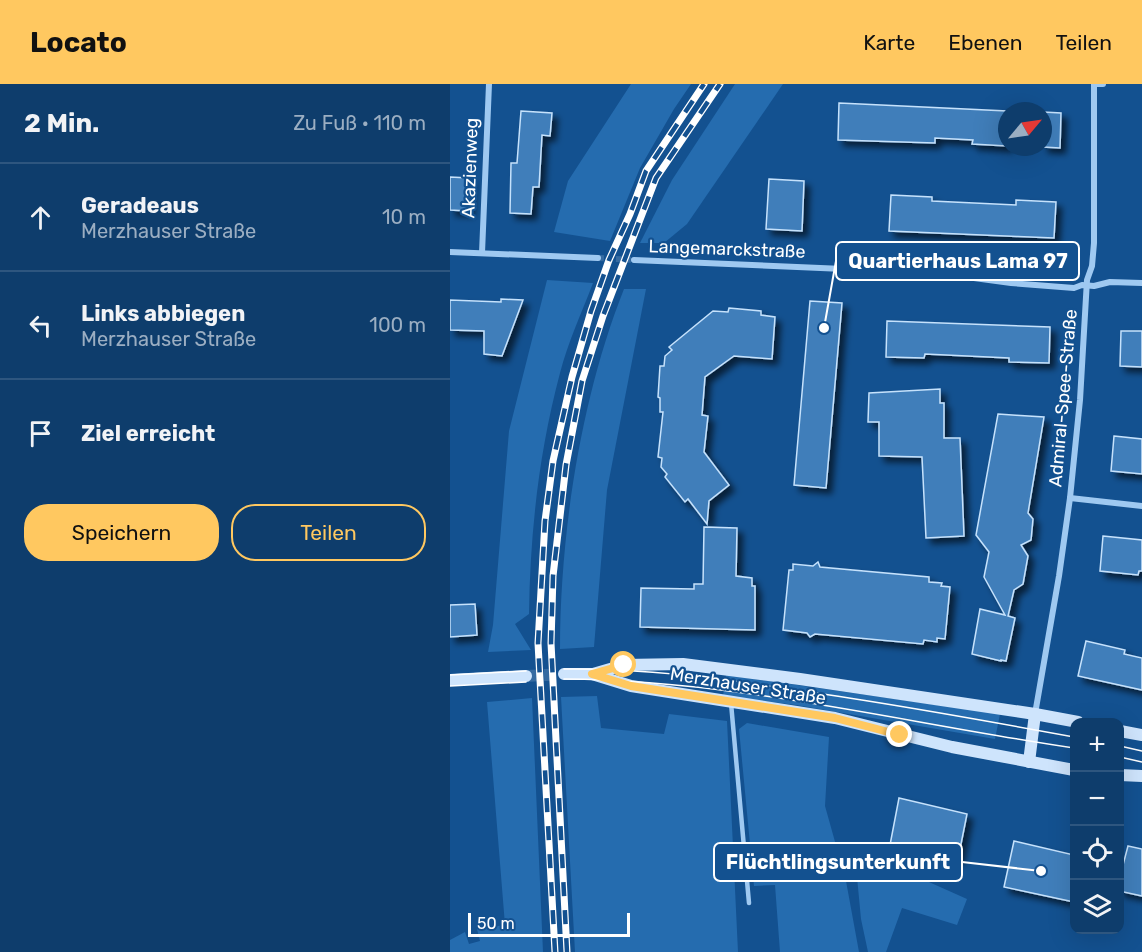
<!DOCTYPE html>
<html lang="de">
<head>
<meta charset="utf-8">
<style>
  :root { --surface:#0e3d6c; --page:#174472; --text:#f1f3f6; --muted:#9baec2; --line:#2e567f; --accent:#ffc860 }
  body { margin:0; font-family:Rubik,sans-serif; background:var(--page); color:var(--text) }
  .controls { position:absolute; right:18px; bottom:18px; display:grid; overflow:hidden; border-radius:12px; box-shadow:0 6px 24px #0002 }
  .controls button { width:54px; height:54px; display:grid; place-items:center; padding:0; border:0; border-bottom:2px solid var(--line); background:var(--surface); color:var(--text); font:30px sans-serif }
  .compass { position:absolute; left:548px; top:18px; width:54px; height:54px; border-radius:50%; background:var(--surface); box-shadow:0 6px 24px #0002; rotate:61deg }
  .scale { position:absolute; left:18px; bottom:15px; width:162px; box-sizing:border-box; padding-left:6px; border:3px solid #fff; border-top:0; font-size:16px; line-height:21px; white-space:nowrap; color:#fff; -webkit-text-stroke:4px #135190; paint-order:stroke }
  .stop { position:absolute; width:18px; height:18px; margin:-14px; border:4px solid #ffc860; border-radius:50%; background:#fff }
  .stop.end { background:#ffc860; border-color:#fff; box-shadow:0 2px 6px #0008 }
  .list { margin:0; padding:0; list-style:none }
  h2 { display:flex; justify-content:space-between; align-items:center; height:78px; margin:0; padding:0 24px; font-size:26px }
  h2 small { font-size:20px; font-weight:400; color:var(--muted) }
  .list li { display:grid; grid-template-columns:39px 1fr auto; gap:18px; align-items:center; box-sizing:border-box; height:108px; padding:0 24px; border-top:2px solid var(--line) }
  .list b { display:block; font-size:22px; white-space:nowrap }
  .list p { margin:0; font-size:20px; white-space:nowrap; color:var(--muted) }
  .list em { font-size:20px; font-style:normal; color:var(--muted) }
  .actions { display:flex; gap:12px; padding:18px 24px }
  .actions a { flex:1; padding:14px 0; border:2px solid var(--accent); border-radius:24px; text-align:center; font-size:21px; color:var(--accent) }
  .actions .main { background:var(--accent); color:#111 }
  .icon { flex:none; width:33px; height:33px; fill:none; stroke:currentColor; stroke-width:2; stroke-linecap:round; stroke-linejoin:round }
  .map { position:relative; flex:none; width:692px; height:868px; overflow:hidden }
  header { display:flex; align-items:center; gap:36px; box-sizing:border-box; height:84px; padding:0 30px; background:var(--accent); color:#111 }
  header strong { font-size:28px }
  nav { display:flex; gap:33px; margin-inline-start:auto; font-size:21px }
  main { display:flex }
  aside { flex:1; background:var(--surface) }
  .map>svg:first-child { display:block }
  .green { fill:#256caf }
  .building { fill:#407eba; stroke:#c6e2fc; stroke-width:1.5; filter:url(#shadow) }
  .lines { fill:none; stroke-linecap:round; stroke-linejoin:round }
  .street-tunnel { stroke:#366ba1; stroke-width:6; stroke-dasharray:6 3; stroke-linecap:butt }
  .secondary-tunnel { stroke:#366ba1; stroke-width:12; stroke-dasharray:12 6; stroke-linecap:butt }
  .lane { stroke:#9fc9f1; stroke-width:4.5 }
  .street { stroke:#9fc9f1; stroke-width:6 }
  .secondary { stroke:#cee4fc; stroke-width:12 }
  .tram { stroke:#fff; stroke-width:1.5 }
  .rail-casing { stroke:#fff; stroke-width:7 }
  .rail { stroke:#135190; stroke-width:4.5; stroke-dasharray:14; stroke-linecap:butt }
  .route { stroke:#ffc860; stroke-width:8 }
  .labels { text-anchor:middle; dominant-baseline:central; stroke-width:4.5; stroke-linejoin:round; paint-order:stroke }
  .street-label { font-size:18px; fill:#fff; stroke:#135190 }
  .leader { fill:none; stroke:#fff; stroke-width:2 }
  .callout-dot { fill:#fff; stroke:#135190; stroke-width:2 }
  .callout { fill:#135190; stroke:#fff; stroke-width:2 }
  .callout-label { font-size:20px; text-anchor:middle; font-weight:bold; fill:#fff }
</style>
</head>
<body>
<header>
<strong>Locato</strong>
<nav><a>Karte</a><a>Ebenen</a><a>Teilen</a></nav>
</header>
<main>
<aside>
<h2>2 Min.<small>Zu Fuß · 110 m</small></h2>
<ul class="list">
<li><svg class="icon" aria-label="ahead" viewBox="0 0 24 24"><path d="M12 20V5M6 11l6-6 6 6"/></svg><div><b>Geradeaus</b><p>Merzhauser Straße</p></div><em>10 m</em></li>
<li><svg class="icon" aria-label="left" viewBox="0 0 24 24"><path d="M17 20v-9H6M10 6l-5 5 5 5"/></svg><div><b>Links abbiegen</b><p>Merzhauser Straße</p></div><em>100 m</em></li>
<li><svg class="icon" aria-label="arrive" viewBox="0 0 24 24"><path d="M6 21V4h12l-3 4 3 4H6"/></svg><div><b>Ziel erreicht</b></div></li>
</ul>
<div class="actions"><a class="main">Speichern</a><a>Teilen</a></div>
</aside>
<div class="map">
<svg width="692" height="868" viewBox="0 0 692 868">
  <defs>
    <filter id="shadow"><feDropShadow dx="5.5" dy="5.5" stdDeviation="3" flood-color="#0009"/></filter>
  </defs>
  <rect width="100%" height="100%" fill="#135190"/>
  <g class="green">
    <polygon points="181,0 241,0 224,25 190,84 160,157 104,148 118,97"/>
    <polygon points="285,0 333,0 237,140 214,159 190,159 222,96"/>
    <path d="M97,196L143,199C132,228 118,258 110,289C89,368 80,449 79,530L65,540L81,566L38,568L43,541L59,347Z"/>
    <path d="M174,205H196L157,406L144,563L110,565C110,449 131,313 174,205Z"/>
    <polygon points="276,591 550,630 545,655 346,621 273,612"/>
    <polygon points="147,612 151,644 214,650 219,630 277,637 288,868 125,868 111,613"/>
    <polygon points="82,614 93,868 0,868 0,856 15,848 19,860 30,857 27,845 55,841 37,618"/>
    <polygon points="297,639 379,653 375,722 396,797 409,868 330,868 325,801 304,802 289,645"/>
    <polygon points="461,790 517,815 507,841 452,824 436,868 418,868 411,835 407,793"/>
  </g>
  <g class="building">
    <polygon points="389,19 557,27 557,62 522,60 523,56 485,54 485,59 388,56"/>
    <polygon points="71,27 102,29 100,52 92,51 89,103 83,103 81,130 60,129 61,79 67,79"/>
    <polygon points="593,28 611,29 610,64 593,63"/>
    <polygon points="0,93 19,94 18,127 0,126"/>
    <polygon points="319,95 354,97 352,147 316,145"/>
    <polygon points="441,111 482,113 482,117 566,121 566,116 606,118 604,154 439,147"/>
    <polygon points="51,215 73,216 52,272 34,270 34,247 0,246 0,216 51,218"/>
    <polygon points="360,217 392,219 376,404 344,401"/>
    <polygon points="279,224 311,227 311,231 325,233 322,275 284,272 255,293 252,331 258,332 254,368 279,401 259,417 257,440 238,415 235,418 215,393 217,390 211,383 212,374 208,373 213,328 210,328 210,314 208,313 210,282 214,282 215,272 222,266 219,263 263,227 278,228"/>
    <polygon points="437,237 600,243 599,279 559,278 559,274 475,270 474,274 436,273"/>
    <polygon points="671,247 692,247 692,283 670,282"/>
    <polygon points="490,305 490,319 494,319 494,354 510,354 514,452 476,454 472,373 429,372 429,338 418,338 419,309"/>
    <polygon points="548,330 594,333 578,429 583,435 581,456 571,461 578,472 573,500 564,506 558,532 565,534 556,577 551,576 551,577 522,570 530,525 555,531 534,493 539,468 526,451"/>
    <polygon points="664,352 692,355 692,390 661,387"/>
    <polygon points="254,443 287,444 286,492 302,494 302,502 305,502 305,546 190,543 191,504 244,505 244,500 253,500"/>
    <polygon points="653,452 692,456 692,487 689,487 688,491 650,487"/>
    <polygon points="368,478 370,483 479,493 479,498 492,499 491,502 500,503 495,555 487,554 487,558 474,556 473,560 365,550 360,553 357,549 333,546 339,486 343,486 343,480 363,482"/>
    <polygon points="25,520 27,551 0,553 0,521"/>
    <polygon points="636,557 675,566 674,570 692,574 692,606 628,592"/>
    <polygon points="449,714 517,730 508,775 440,761"/>
    <polygon points="564,757 624,771 624,818 554,803"/>
    <polygon points="678,762 692,765 692,812 669,807 669,781 673,781"/>
  </g>
  <g class="lines">
    <polyline class="street-tunnel" points="148,174 184,176"/>
    <polyline class="secondary-tunnel" points="76,592 114,590"/>
    <polyline class="lane" points="281,619 299,819"/>
    <g class="street">
      <polyline points="644,0 653,0"/>
      <polyline points="0,168 148,174"/>
      <polyline points="32,169 39,0"/>
      <polyline points="184,176 487,189 561,199 624,204 632,201 644,202 660,198 692,199"/>
      <polyline points="620,414 692,422"/>
      <polyline points="585,630 609,492 620,414 630,316 637,196 642,182 644,159 644,0"/>
    </g>
    <g class="secondary">
      <polyline points="114,590 142,590 181,602 385,634 502,663 624,686"/>
      <polyline points="143,590 174,581 233,580 350,595 585,630 628,638"/>
      <polyline points="0,596 76,592"/>
      <polyline points="670,647 692,651"/>
      <polyline points="579,678 585,630"/>
      <polyline points="670,691 692,692"/>
    </g>
    <g class="tram">
      <path d="M114,585C194,584 267,594 345,606C439,619 532,636 624,653"/>
      <polyline points="0,591 76,587"/>
      <path d="M114,595C287,596 454,639 624,664"/>
      <polyline points="0,602 76,598"/>
      <polyline points="670,662 692,667"/>
      <polyline points="670,673 692,678"/>
    </g>
    <defs>
      <g id="rail">
        <polyline points="105,868 88,559 95,437 103,377 122,293 141,227 159,176 180,130 196,87 254,0"/>
        <polyline points="117,868 101,559 103,492 116,381 132,297 153,232 206,94 270,0"/>
      </g>
    </defs>
    <use href="#rail" class="rail-casing"/>
    <use href="#rail" class="rail"/>
  </g>
  <g class="lines">
    <polyline class="route" points="174,581 142,590 181,602 385,634 450,651"/>
  </g>
  <g class="labels">
    <g class="street-label">
      <text transform="translate(20 84) rotate(-88)">Akazienweg</text>
      <text transform="translate(277 165) rotate(2)">Langemarckstraße</text>
      <text transform="translate(613 314) rotate(-85)">Admiral-Spee-Straße</text>
      <text transform="translate(298 602) rotate(9)">Merzhauser Straße</text>
    </g>
  </g>
  <path class="leader" d="M374 244L386 177M591 787L512 778"/>
  <g class="callout-dot">
    <circle cx="374" cy="244" r="6"/>
    <circle cx="591" cy="787" r="6"/>
  </g>
  <g class="callout">
    <rect x="386" y="158" width="243" height="38" rx="6"/>
    <rect x="264" y="759" width="248" height="38" rx="6"/>
  </g>
  <g class="callout-label">
    <text x="508" y="184">Quartierhaus Lama 97</text>
    <text x="388" y="785">Flüchtlingsunterkunft</text>
  </g>
</svg>
<div class="controls">
<button>+</button>
<button>−</button>
<button><svg class="icon" aria-label="locate" viewBox="0 0 24 24"><circle cx="12" cy="12" r="6"/><path d="M12 2v4M12 18v4M2 12h4M18 12h4"/></svg></button>
<button><svg class="icon" aria-label="layers" viewBox="0 0 24 24"><path d="M12 4l9 5-9 5-9-5zM3 14l9 5 9-5"/></svg></button>
</div>
<svg class="compass" viewBox="-18 -18 36 36"><path d="M0-13l5 13h-10z" fill="#e53935"/><path d="M0 13l5-13h-10z" fill="#9baec2"/></svg>
<div class="scale">50 m</div>
<div class="stop" style="left:174px;top:581px"></div>
<div class="stop end" style="left:450px;top:651px"></div>
</div>
</main>
</body>
</html>
